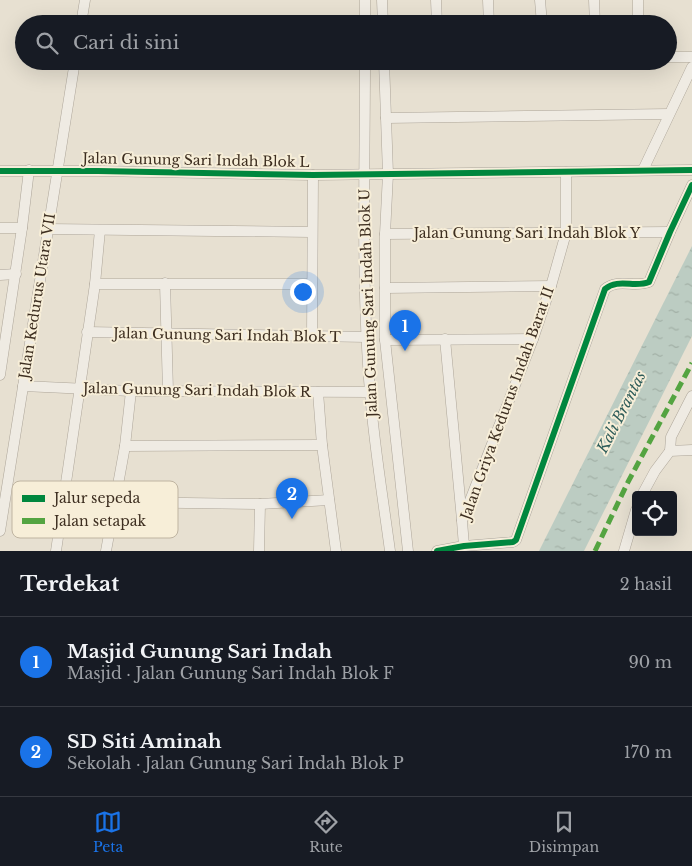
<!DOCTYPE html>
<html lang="id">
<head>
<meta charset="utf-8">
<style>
  :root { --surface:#171b24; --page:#242831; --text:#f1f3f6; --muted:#9ea1a6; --line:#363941; --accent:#1a73e8 }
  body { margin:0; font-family:"Libre Baskerville",serif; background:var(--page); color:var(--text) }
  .controls { position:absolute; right:15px; bottom:15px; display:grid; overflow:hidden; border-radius:5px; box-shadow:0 5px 20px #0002 }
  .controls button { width:45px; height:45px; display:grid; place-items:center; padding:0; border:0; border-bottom:1px solid var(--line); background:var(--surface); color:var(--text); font:25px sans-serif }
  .you { position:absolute; left:302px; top:291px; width:18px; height:18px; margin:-12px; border:4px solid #fff; border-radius:50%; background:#1a73e8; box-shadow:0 0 0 8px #1a73e833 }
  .badge { display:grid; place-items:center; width:32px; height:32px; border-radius:50%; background:var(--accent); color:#fff; font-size:16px; font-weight:700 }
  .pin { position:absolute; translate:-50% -41px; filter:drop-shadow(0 1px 2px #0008) }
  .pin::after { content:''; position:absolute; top:26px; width:18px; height:15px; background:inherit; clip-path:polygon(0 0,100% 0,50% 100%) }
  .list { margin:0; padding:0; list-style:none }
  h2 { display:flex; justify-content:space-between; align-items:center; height:65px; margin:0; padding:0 20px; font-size:21px }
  h2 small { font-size:16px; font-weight:400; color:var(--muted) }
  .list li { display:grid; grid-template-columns:32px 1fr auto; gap:15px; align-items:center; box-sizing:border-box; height:90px; padding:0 20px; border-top:1px solid var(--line) }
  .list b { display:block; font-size:19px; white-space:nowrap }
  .list p { margin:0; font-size:16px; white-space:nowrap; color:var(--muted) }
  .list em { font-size:16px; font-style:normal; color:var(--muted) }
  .icon { flex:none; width:28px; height:28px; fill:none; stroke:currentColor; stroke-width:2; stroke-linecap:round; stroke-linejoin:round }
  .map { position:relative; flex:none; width:692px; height:551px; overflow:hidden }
  .search { position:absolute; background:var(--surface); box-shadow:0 5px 20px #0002; left:15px; right:15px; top:15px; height:55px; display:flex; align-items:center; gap:12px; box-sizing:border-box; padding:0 18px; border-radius:28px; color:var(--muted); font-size:19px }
  .sheet { height:245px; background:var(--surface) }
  nav { display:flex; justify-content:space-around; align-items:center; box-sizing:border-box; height:70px; border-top:1px solid var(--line); background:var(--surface); font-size:14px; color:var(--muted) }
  nav a { display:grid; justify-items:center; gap:2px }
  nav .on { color:var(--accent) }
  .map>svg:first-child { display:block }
  .water { fill:url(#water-ripples) }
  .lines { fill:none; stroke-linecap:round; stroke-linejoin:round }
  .street-casing { stroke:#ada599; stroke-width:11 }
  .street { stroke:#efebe3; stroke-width:10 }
  .quiet { stroke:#54a441; stroke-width:5; stroke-dasharray:10 5; stroke-linecap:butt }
  .cycleway-casing { stroke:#f7eed8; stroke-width:9 }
  .cycleway { stroke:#00873e; stroke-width:6 }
  .labels { text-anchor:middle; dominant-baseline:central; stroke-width:4; stroke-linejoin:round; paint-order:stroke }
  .street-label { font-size:14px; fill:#3d2e20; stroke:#f7eed8 }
  .water-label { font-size:15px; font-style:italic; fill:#2f5d5a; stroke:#f7eed8 }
  .key { fill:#f7eed8; stroke:#bfb4a1; stroke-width:1 }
  .key-label { font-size:14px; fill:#3d2e20 }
</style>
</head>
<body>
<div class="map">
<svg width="692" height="551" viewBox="0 0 692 551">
  <defs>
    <pattern id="water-ripples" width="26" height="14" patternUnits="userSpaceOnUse" patternTransform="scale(1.25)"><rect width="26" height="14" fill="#bcccc2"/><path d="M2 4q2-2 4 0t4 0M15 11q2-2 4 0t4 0" fill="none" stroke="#a2b0a6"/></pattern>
  </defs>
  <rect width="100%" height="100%" fill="#e7e0d1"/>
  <polygon class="water" points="692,246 692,336 584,551 539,551"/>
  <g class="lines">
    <defs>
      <g id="street">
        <polyline points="365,0 365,24"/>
        <polyline points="382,0 383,24"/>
        <polyline points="436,0 437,24"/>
        <polyline points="488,0 489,24"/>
        <polyline points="540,0 542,24"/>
        <polyline points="594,0 595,24"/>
        <polyline points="638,0 638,24"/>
        <polyline points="81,24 85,0"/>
        <polyline points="668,57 692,57"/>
        <path d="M365,61C365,171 361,282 370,392C374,445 383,498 390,551"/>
        <polyline points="384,61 388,174 385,234 385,340 408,551"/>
        <polyline points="384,63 431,61"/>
        <polyline points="386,118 669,114"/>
        <polyline points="643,170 692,67"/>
        <polyline points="0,171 98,171 313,175 692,170"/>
        <polyline points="0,228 22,228"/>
        <polyline points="47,229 311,232"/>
        <polyline points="385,234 670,232"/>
        <polyline points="0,275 16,274"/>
        <polyline points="165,283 168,391"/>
        <polyline points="95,284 312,284"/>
        <polyline points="385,288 551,286"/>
        <polyline points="87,332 367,337"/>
        <polyline points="312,337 313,175"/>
        <polyline points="445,339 462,520"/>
        <polyline points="385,340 533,339"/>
        <polyline points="0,375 22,228 29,170"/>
        <polyline points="23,386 131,391 370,392"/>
        <polyline points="318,392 322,445 336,551"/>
        <polyline points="125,446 322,445"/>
        <polyline points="670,451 671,437 692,396"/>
        <polyline points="642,495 655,471 670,451 692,450"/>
        <polyline points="116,502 260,504 329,500"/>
        <polyline points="0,531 75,61"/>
        <polyline points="464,546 462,521 533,339 551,286 566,233 566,172"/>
        <polyline points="56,551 95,284 100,230"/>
        <polyline points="106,551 125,446 131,391"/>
        <polyline points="259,551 260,504"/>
        <path d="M437,551L464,546L513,542L516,540L605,289C618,278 635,288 649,282L670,232L692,185"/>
        <polyline points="624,551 636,510"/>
      </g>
    </defs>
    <use href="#street" class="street-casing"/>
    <use href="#street" class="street"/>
    <polyline class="quiet" points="595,551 628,482 692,363"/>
    <defs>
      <g id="cycleway">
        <polyline points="0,171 98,171 313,175 692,170"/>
        <path d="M437,551L464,546L513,542L516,540L605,289C618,278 635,288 649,282L670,232L692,185"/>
      </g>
    </defs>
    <use href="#cycleway" class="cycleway-casing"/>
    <use href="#cycleway" class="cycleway"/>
  </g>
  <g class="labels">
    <g class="street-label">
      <text transform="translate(196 160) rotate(1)">Jalan Gunung Sari Indah Blok L</text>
      <text x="527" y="233">Jalan Gunung Sari Indah Blok Y</text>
      <text transform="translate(37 296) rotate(-81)">Jalan Kedurus Utara VII</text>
      <text transform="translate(368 303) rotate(-92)">Jalan Gunung Sari Indah Blok U</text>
      <text transform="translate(227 335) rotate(1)">Jalan Gunung Sari Indah Blok T</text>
      <text transform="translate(197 390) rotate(1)">Jalan Gunung Sari Indah Blok R</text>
      <text transform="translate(507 403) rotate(-70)">Jalan Griya Kedurus Indah Barat II</text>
    </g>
    <g class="water-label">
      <text transform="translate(621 412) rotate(-63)">Kali Brantas</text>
    </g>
  </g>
  <rect x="12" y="481" width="166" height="57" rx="8" class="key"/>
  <rect x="22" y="495" width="23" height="7" fill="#00873e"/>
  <rect x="22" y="518" width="23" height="6" fill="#54a441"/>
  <g class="key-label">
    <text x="54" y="503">Jalur sepeda</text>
    <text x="54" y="526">Jalan setapak</text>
  </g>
</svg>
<div class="controls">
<button><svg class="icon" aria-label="locate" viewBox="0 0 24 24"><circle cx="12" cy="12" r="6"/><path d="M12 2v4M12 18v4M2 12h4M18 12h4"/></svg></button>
</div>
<div class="you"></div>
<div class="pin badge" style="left:405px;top:351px">1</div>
<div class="pin badge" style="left:292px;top:519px">2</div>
<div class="search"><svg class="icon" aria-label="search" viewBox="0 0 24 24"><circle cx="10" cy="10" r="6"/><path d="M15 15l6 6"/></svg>Cari di sini</div>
</div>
<section class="sheet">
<h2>Terdekat<small>2 hasil</small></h2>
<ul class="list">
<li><span class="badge">1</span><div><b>Masjid Gunung Sari Indah</b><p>Masjid · Jalan Gunung Sari Indah Blok F</p></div><em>90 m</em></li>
<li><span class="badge">2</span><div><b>SD Siti Aminah</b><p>Sekolah · Jalan Gunung Sari Indah Blok P</p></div><em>170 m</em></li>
</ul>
</section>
<nav>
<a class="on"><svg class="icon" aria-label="map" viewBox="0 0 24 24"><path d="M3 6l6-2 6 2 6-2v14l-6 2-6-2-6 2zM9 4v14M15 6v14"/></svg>Peta</a>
<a><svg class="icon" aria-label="directions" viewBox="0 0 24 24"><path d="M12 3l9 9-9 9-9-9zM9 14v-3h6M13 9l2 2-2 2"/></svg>Rute</a>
<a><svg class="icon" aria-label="saved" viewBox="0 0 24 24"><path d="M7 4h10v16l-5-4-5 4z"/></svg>Disimpan</a>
</nav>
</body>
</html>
